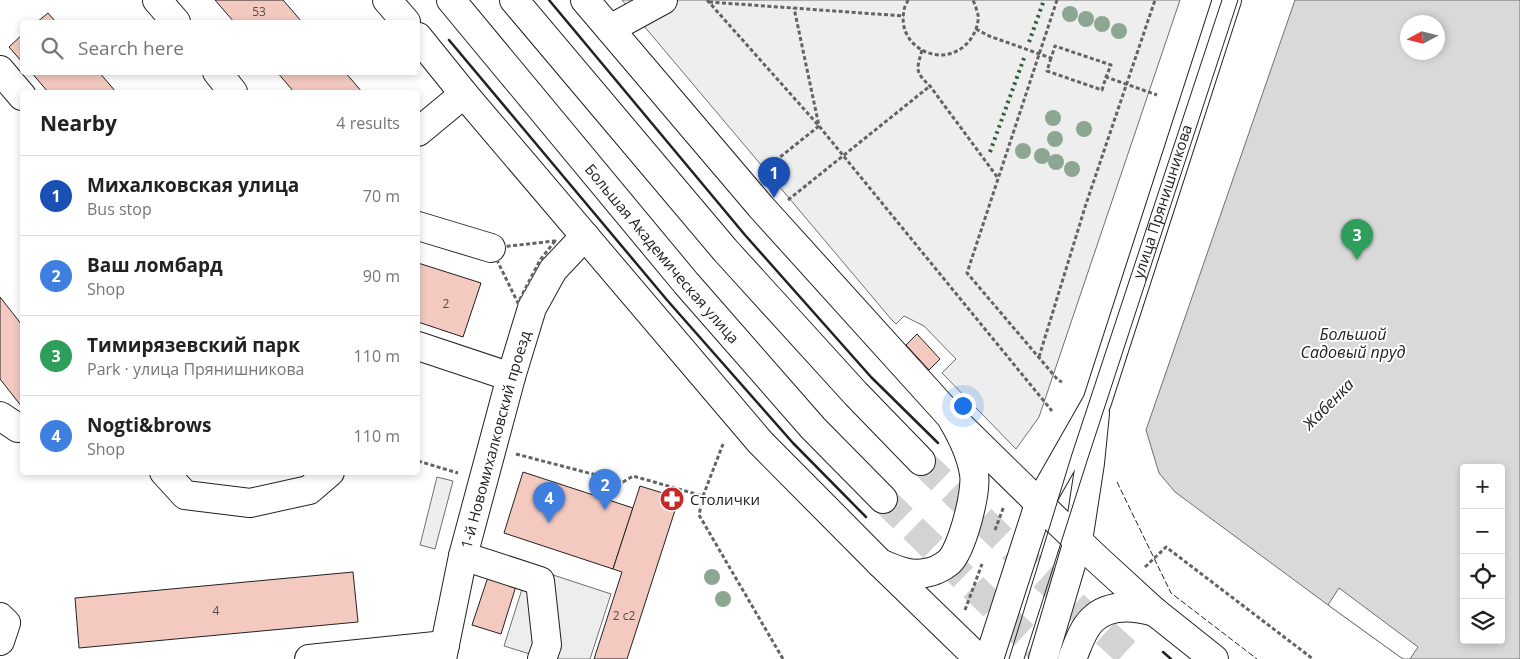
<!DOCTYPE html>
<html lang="en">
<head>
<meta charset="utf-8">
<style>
  :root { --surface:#fff; --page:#f2f2f2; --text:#222; --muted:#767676; --line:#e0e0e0; --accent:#c62828 }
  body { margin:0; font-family:"Open Sans",sans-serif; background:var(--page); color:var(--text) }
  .controls { position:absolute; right:15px; bottom:15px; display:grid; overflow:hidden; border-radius:5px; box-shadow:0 2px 8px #0003 }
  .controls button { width:45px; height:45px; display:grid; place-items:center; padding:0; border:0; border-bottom:1px solid var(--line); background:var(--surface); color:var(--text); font:25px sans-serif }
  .compass { position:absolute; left:1400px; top:15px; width:45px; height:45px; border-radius:50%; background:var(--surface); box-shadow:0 2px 8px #0003; rotate:263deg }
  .you { position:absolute; left:962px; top:405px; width:18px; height:18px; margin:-12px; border:4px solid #fff; border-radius:50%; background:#1a73e8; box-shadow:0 0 0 8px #1a73e833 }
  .badge { display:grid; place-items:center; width:32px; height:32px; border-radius:50%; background:var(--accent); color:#fff; font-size:16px; font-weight:700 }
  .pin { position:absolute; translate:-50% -41px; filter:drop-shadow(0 1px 2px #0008) }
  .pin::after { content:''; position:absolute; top:26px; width:18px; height:15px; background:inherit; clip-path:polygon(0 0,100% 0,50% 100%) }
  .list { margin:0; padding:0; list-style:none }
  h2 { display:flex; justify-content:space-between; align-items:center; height:65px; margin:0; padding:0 20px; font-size:21px }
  h2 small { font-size:16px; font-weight:400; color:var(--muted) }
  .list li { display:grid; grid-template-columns:32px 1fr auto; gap:15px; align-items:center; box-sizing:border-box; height:80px; padding:0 20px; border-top:1px solid var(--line) }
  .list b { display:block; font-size:19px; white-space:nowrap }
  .list p { margin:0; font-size:16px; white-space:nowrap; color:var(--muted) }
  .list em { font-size:16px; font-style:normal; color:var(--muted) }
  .icon { flex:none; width:28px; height:28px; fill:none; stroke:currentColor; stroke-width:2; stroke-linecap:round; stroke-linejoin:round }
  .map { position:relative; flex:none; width:1520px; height:659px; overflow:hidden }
  .search { position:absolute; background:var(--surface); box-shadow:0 2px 8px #0003; left:20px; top:20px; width:400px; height:55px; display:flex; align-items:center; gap:12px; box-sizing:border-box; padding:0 18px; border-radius:5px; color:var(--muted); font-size:19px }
  .panel { position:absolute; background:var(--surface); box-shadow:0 2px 8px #0003; left:20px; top:90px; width:400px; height:385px; border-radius:5px }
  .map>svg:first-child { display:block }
  .green { fill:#eee; stroke:#6f6f6f }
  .parking { fill:#ededed; stroke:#6f6f6f }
  .water { fill:#d9d9d9; stroke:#6f6f6f; fill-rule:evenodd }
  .pier { fill:#fff; stroke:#6f6f6f }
  .building { fill:#f3c9c0; stroke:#222 }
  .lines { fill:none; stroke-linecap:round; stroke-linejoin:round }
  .major-tunnel { stroke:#d3d3d3; stroke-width:28; stroke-dasharray:28 14; stroke-linecap:butt }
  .minor-casing { stroke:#222; stroke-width:30 }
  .major-casing { stroke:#222; stroke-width:30 }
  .path { stroke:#646464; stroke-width:3; stroke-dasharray:4 2.5; stroke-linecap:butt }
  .minor { stroke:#fff; stroke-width:28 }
  .major { stroke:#fff; stroke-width:28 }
  .tram { stroke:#222; stroke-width:1 }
  .hedge { stroke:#2f5e38; stroke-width:4; stroke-dasharray:2.5 4; stroke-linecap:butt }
  .fence { stroke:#222; stroke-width:1; stroke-dasharray:6 2.5; stroke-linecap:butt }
  .wall { stroke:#222; stroke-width:2.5 }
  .tree { fill:#8da692 }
  .labels { text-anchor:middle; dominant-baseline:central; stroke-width:4; stroke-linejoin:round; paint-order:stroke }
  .number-label { font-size:12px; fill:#564c4a }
  .street-label { font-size:15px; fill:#222; stroke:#fff }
  .poi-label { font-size:15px; fill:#222; stroke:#fff; text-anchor:start }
  .water-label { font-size:16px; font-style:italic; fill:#222; stroke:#fff }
</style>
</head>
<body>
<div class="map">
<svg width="1520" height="659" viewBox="0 0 1520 659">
  <rect width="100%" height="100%" fill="#fff"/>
  <g class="green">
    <polygon points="622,0 1180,0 1039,417 1016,449 942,373 956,359 924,326 904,316 896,324 891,319"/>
    <polygon points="437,477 453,481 435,549 420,545"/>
  </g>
  <polygon class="parking" points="529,567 611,594 590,659 532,659 533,655 504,646"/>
  <path class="water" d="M1295,0H1520V659H1403L1328,605L1175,492L1159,473L1146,430ZM1408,22H1438V52H1408ZM1464,468H1501V640H1464Z"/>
  <polygon class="pier" points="1339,588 1418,647 1410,659 1403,659 1328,605"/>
  <g class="building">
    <polygon points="215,0 283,0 302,22 234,22"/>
    <polygon points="48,13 56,22 37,22"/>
    <polygon points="22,35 22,62 9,47"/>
    <polygon points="31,72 99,72 116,92 48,92"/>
    <polygon points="277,72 345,72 362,92 294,92"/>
    <polygon points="418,263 481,283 463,337 418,322"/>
    <polygon points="0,297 22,325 22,407 0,379"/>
    <polygon points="917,334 940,359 929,370 906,345"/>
    <polygon points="523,472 633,508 613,569 504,533"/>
    <polygon points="640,486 679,498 627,659 594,659 622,572 613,569"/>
    <polygon points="353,572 358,622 79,648 75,598"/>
    <polygon points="488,577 516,586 501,634 472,625"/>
  </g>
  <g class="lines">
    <g class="major-tunnel">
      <polyline points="921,461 1020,556 1134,659"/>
      <polyline points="883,499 1000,613 1050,659"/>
    </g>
    <defs>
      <g id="minor">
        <polyline points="157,0 176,22"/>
        <polyline points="610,29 663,0"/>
        <polyline points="0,70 22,96"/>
        <polyline points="217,72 233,92"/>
        <polyline points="418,132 464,94"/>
        <polyline points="418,226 491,248"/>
        <polyline points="418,346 511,377"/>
        <polyline points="0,416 18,428 22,428"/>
        <polyline points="164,472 185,495 250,503 309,490 330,472"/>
        <polyline points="463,556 540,581 547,645 542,659"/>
        <path d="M880,563C894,569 909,576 925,573C933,572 943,567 949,562C962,550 977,492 974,474C971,454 963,438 953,421"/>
        <polyline points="0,617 6,623 0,641"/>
        <polyline points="309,659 445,645"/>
        <path id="s1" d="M442,659L463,556L511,377L532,308L553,270L585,236"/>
        <path d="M1072,659C1077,647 1082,630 1092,620C1109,603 1134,606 1155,612"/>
      </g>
      <g id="major">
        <polyline points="387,0 406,22"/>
        <path id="s2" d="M451,0L686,283L813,428L883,499"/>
        <polyline points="514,0 725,250 856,394 921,461"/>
        <polyline points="585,0 761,207 951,417 1053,517 1097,559 1155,612 1214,659"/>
        <polyline points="418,37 464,94 760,442 880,563 979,659"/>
        <path id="s3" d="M989,659L1039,504L1097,402L1227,0"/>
        <polyline points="1043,659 1078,541 1090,463 1095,413"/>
      </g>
    </defs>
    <use href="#minor" class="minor-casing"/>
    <use href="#major" class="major-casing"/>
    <g class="path">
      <polyline points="707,0 819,126 1052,411"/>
      <path d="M908,0C907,3 904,7 904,11C896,48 945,72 970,40C975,33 979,24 978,15C977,10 975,5 973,0"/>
      <polyline points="1057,0 967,273 1058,380 1062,382"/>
      <polyline points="709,2 904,16"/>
      <polyline points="976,29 989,36 1051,58 1055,46 1111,65 1106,77"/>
      <path d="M922,50C917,69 914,71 930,86L998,178"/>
      <polyline points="1051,58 1047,71 1102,90 1106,77 1157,95"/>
      <polyline points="765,169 819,126 794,8"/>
      <polyline points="788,200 930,86"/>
      <polygon points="555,241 540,260 518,303 491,248"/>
      <polyline points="1039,357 1086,204 1155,0"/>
      <polyline points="516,454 623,482 633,476 703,496 699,515 783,659"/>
      <polyline points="418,461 458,473"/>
      <polyline points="703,496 723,444"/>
      <polyline points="995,530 1004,506"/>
      <polyline points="1145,567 1166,547 1313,659"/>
      <polyline points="965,610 982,564"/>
    </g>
    <use href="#minor" class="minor"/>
    <use href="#major" class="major"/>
    <g class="tram">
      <polyline points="1009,659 1072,454 1222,0"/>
      <polyline points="1024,659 1087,461 1238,0"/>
    </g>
    <g class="hedge">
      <polyline points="1029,42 1044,0"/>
      <polyline points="990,152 1024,58"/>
    </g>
    <polyline class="fence" points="1117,482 1171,593 1257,659"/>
    <g class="wall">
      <polyline points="549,0 745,235 871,377 938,443"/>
      <polyline points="449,40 667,300 793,443 866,517"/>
      <polyline points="1163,652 1171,659"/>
    </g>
  </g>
  <g class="tree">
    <circle cx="1070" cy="14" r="8"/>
    <circle cx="1086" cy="19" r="8"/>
    <circle cx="1102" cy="24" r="8"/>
    <circle cx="1119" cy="31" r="8"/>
    <circle cx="1053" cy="118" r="8"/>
    <circle cx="1084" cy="129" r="8"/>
    <circle cx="1055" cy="139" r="8"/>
    <circle cx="1023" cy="151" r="8"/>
    <circle cx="1042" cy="156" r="8"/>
    <circle cx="1056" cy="162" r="8"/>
    <circle cx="1072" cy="169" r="8"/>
    <circle cx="712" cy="577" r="8"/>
    <circle cx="723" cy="599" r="8"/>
  </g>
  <defs>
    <symbol id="pharmacy-disc" viewBox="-11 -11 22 22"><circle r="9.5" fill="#c62828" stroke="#fff"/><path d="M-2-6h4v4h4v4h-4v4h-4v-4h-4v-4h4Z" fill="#fff"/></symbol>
  </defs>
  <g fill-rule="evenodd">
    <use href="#pharmacy-disc" x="658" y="485" width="28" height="28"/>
  </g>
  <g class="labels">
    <g class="number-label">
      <text x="259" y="11">53</text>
      <text x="446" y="303">2</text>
      <text x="216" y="610">4</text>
      <text x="624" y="615">2 с2</text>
    </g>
    <g class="street-label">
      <text stroke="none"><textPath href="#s3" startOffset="491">улица Прянишникова</textPath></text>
      <text stroke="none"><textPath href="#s2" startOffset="330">Большая Академическая улица</textPath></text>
      <text stroke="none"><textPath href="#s1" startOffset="226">1-й Новомихалковский проезд</textPath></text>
    </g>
    <g class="poi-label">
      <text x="690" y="499">Столички</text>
    </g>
    <g class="water-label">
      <text x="1353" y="334">Большой<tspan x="1353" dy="18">Садовый пруд</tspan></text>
      <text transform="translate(1328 404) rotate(-45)">Жабенка</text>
    </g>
  </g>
</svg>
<div class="controls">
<button>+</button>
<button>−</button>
<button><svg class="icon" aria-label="locate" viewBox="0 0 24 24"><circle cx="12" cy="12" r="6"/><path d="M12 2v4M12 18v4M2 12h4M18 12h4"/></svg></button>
<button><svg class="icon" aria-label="layers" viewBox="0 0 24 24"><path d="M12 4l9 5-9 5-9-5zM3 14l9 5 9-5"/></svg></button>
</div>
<svg class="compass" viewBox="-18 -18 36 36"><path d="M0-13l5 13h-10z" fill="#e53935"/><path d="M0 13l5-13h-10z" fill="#767676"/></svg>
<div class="you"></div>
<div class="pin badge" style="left:774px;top:198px;background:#1a4fb4">1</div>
<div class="pin badge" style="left:605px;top:510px;background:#3f7fe0">2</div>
<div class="pin badge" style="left:1357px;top:260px;background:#2e9e5b">3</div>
<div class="pin badge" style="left:549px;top:523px;background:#3f7fe0">4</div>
<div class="search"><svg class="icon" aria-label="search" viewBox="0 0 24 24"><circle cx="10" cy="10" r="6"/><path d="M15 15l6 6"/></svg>Search here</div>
<section class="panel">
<h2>Nearby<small>4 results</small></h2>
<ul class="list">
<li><span class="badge" style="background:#1a4fb4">1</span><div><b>Михалковская улица</b><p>Bus stop</p></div><em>70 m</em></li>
<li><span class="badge" style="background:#3f7fe0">2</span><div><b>Ваш ломбард</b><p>Shop</p></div><em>90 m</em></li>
<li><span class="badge" style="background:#2e9e5b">3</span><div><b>Тимирязевский парк</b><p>Park · улица Прянишникова</p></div><em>110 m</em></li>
<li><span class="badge" style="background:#3f7fe0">4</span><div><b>Nogti&amp;brows</b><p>Shop</p></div><em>110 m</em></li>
</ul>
</section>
</div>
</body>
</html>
